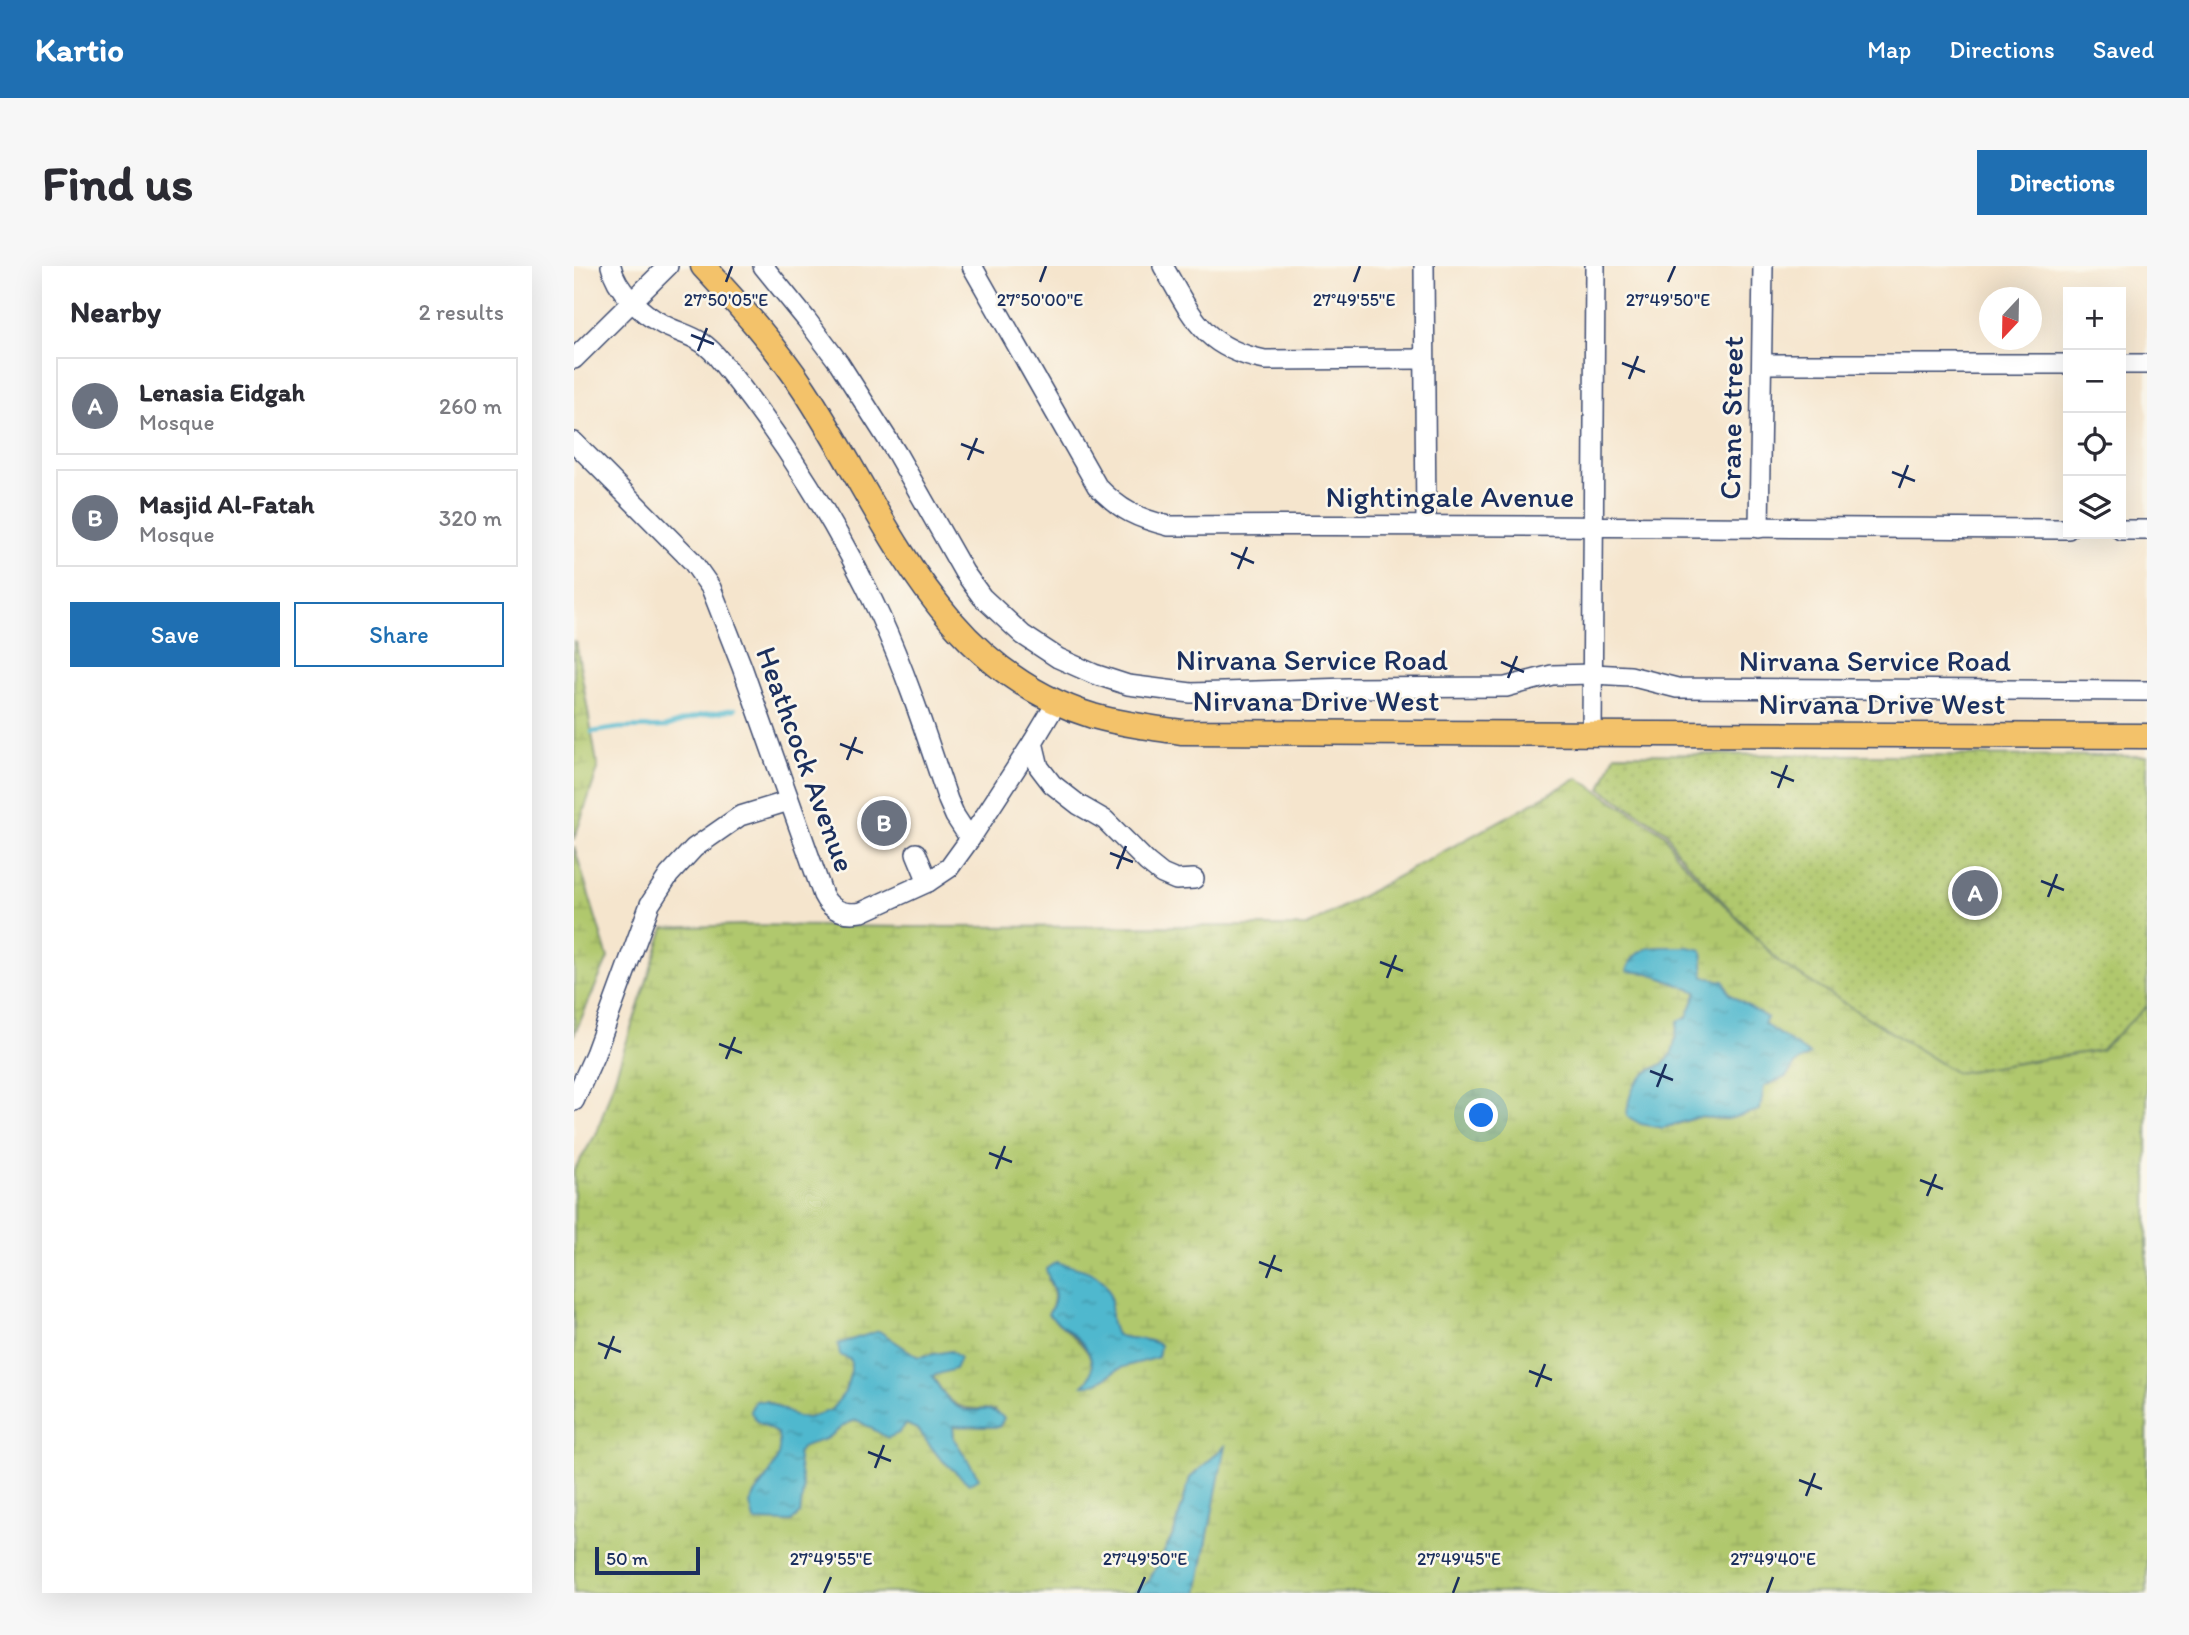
<!DOCTYPE html>
<html lang="en">
<head>
<meta charset="utf-8">
<style>
  :root { --surface:#fff; --page:#f7f7f7; --text:#2b2b33; --muted:#7c7c81; --line:#e1e1e2; --accent:#1f6fb2 }
  body { margin:0; font-family:Itim,sans-serif; background:var(--page); color:var(--text) }
  .controls { position:absolute; right:21px; top:21px; display:grid; overflow:hidden; border-radius:0px; box-shadow:0 7px 28px #0002 }
  .controls button { width:63px; height:63px; display:grid; place-items:center; padding:0; border:0; border-bottom:2px solid var(--line); background:var(--surface); color:var(--text); font:35px sans-serif }
  .compass { position:absolute; left:1405px; top:21px; width:63px; height:63px; border-radius:50%; background:var(--surface); box-shadow:0 7px 28px #0002; rotate:202deg }
  .scale { position:absolute; left:21px; bottom:18px; width:105px; box-sizing:border-box; padding-left:7px; border:4px solid #1b2f5e; border-top:0; font-size:19px; line-height:24px; white-space:nowrap; color:#1b2f5e; -webkit-text-stroke:5px #fbf7ec; paint-order:stroke }
  .you { position:absolute; left:908px; top:850px; width:24px; height:24px; margin:-18px; border:5px solid #fff; border-radius:50%; background:#1a73e8; box-shadow:0 0 0 10px #1a73e833 }
  .badge { display:grid; place-items:center; width:46px; height:46px; border-radius:50%; background:var(--accent); color:#fff; font-size:23px; font-weight:700 }
  .pin { position:absolute; translate:-50% -50%; border:4px solid #fff; box-shadow:0 2px 7px #0006 }
  .list { margin:0; padding:0; list-style:none }
  h2 { display:flex; justify-content:space-between; align-items:center; height:91px; margin:0; padding:0 28px; font-size:30px }
  h2 small { font-size:23px; font-weight:400; color:var(--muted) }
  .list li { display:grid; grid-template-columns:46px 1fr auto; gap:21px; align-items:center; box-sizing:border-box; height:98px; margin:0 14px 14px; padding:0 14px; border:2px solid var(--line); border-radius:0px }
  .list b { display:block; font-size:26px; white-space:nowrap }
  .list p { margin:0; font-size:23px; white-space:nowrap; color:var(--muted) }
  .list em { font-size:23px; font-style:normal; color:var(--muted) }
  .actions { display:flex; gap:14px; padding:21px 28px }
  .actions a { flex:1; padding:16px 0; border:2px solid var(--accent); border-radius:0px; text-align:center; font-size:24px; color:var(--accent) }
  .actions .main { background:var(--accent); color:#fff }
  .icon { flex:none; width:38px; height:38px; fill:none; stroke:currentColor; stroke-width:2; stroke-linecap:round; stroke-linejoin:round }
  .map { position:relative; flex:none; width:1573px; height:1327px; overflow:hidden; border-radius:0px }
  header { display:flex; align-items:center; gap:42px; box-sizing:border-box; height:98px; padding:0 35px; background:var(--accent); color:#fff }
  header strong { font-size:33px }
  nav { display:flex; gap:38px; margin-inline-start:auto; font-size:24px }
  .intro { display:flex; align-items:center; justify-content:space-between; box-sizing:border-box; height:168px; padding:0 42px }
  h1 { margin:0; font-size:49px }
  .button { padding:18px 32px; border-radius:0px; background:var(--accent); color:#fff; font-size:24px; font-weight:700 }
  main { display:flex; gap:42px; padding:0 42px }
  aside { flex:1; background:var(--surface); border-radius:0px; box-shadow:0 7px 28px #0002 }
  .map>svg:first-child { display:block }
  .grass { fill:url(#grass-dots); stroke:#667c66; stroke-width:2 }
  .wetland { fill:url(#wetland-marsh); stroke:#667c66; stroke-width:2; fill-rule:evenodd }
  .water { fill:url(#water-ripples); stroke:#367496; stroke-width:2 }
  .lines { fill:none; stroke-linecap:round; stroke-linejoin:round }
  .stream { stroke:#50b8ce; stroke-width:4.5 }
  .minor-casing { stroke:#3c4a6f; stroke-width:22 }
  .major-casing { stroke:#3c4a6f; stroke-width:27 }
  .minor { stroke:#fff; stroke-width:19 }
  .major { stroke:#f3c26a; stroke-width:24 }
  .ticks { fill:none; stroke:#1b2f5e; stroke-width:2.5 }
  .labels { text-anchor:middle; dominant-baseline:central; stroke-width:5; stroke-linejoin:round; paint-order:stroke }
  .street-label { font-size:30px; fill:#1b2f5e; stroke:#fbf7ec }
  .ticks-label { font-size:18px; text-anchor:middle; fill:#1b2f5e; stroke:#fbf7ec; stroke-width:5; stroke-linejoin:round; paint-order:stroke }
</style>
</head>
<body>
<header>
<strong>Kartio</strong>
<nav><a>Map</a><a>Directions</a><a>Saved</a></nav>
</header>
<div class="intro"><h1>Find us</h1><a class="button">Directions</a></div>
<main>
<aside>
<h2>Nearby<small>2 results</small></h2>
<ul class="list">
<li><span class="badge" style="background:#6b7280">A</span><div><b>Lenasia Eidgah</b><p>Mosque</p></div><em>260 m</em></li>
<li><span class="badge" style="background:#6b7280">B</span><div><b>Masjid Al-Fatah</b><p>Mosque</p></div><em>320 m</em></li>
</ul>
<div class="actions"><a class="main">Save</a><a>Share</a></div>
</aside>
<div class="map">
<svg width="1573" height="1327" viewBox="0 0 1573 1327">
  <defs>
    <pattern id="grass-dots" width="8" height="8" patternUnits="userSpaceOnUse" patternTransform="scale(1.75)"><rect width="8" height="8" fill="#b0c86d"/><path d="M2 2h.1M6 6h.1" fill="none" stroke="#97ac61" stroke-width="1.8" stroke-linecap="round"/></pattern>
    <pattern id="wetland-marsh" width="20" height="14" patternUnits="userSpaceOnUse" patternTransform="scale(1.75)"><rect width="20" height="14" fill="#b0c86d"/><path d="M1 5h8M5 5V1M11 12h8M15 12V8" fill="none" stroke="#97ac61"/></pattern>
    <pattern id="water-ripples" width="26" height="14" patternUnits="userSpaceOnUse" patternTransform="scale(1.75)"><rect width="26" height="14" fill="#50b8ce"/><path d="M2 4q2-2 4 0t4 0M15 11q2-2 4 0t4 0" fill="none" stroke="#4296aa"/></pattern>
  </defs>
  <rect width="100%" height="100%" fill="#fbf7ec"/>
  <filter id="ink" filterUnits="userSpaceOnUse"><feTurbulence type="fractalNoise" baseFrequency=".0143" numOctaves="2"/><feDisplacementMap in="SourceGraphic" scale="14" xChannelSelector="R" yChannelSelector="G"/><feConvolveMatrix kernelMatrix="1 2 1 2 8 2 1 2 1" color-interpolation-filters="sRGB"/></filter>
  <filter id="wash" filterUnits="userSpaceOnUse"><feTurbulence type="fractalNoise" baseFrequency=".00686" numOctaves="4" result="noise"/><feDisplacementMap in="SourceGraphic" scale="28" xChannelSelector="R" yChannelSelector="G"/><feGaussianBlur stdDeviation="1.57" result="paint"/><feColorMatrix in="noise" values="0 0 0 0 0 0 0 0 0 0 0 0 0 0 0 0 0 1.4 0 .05"/><feComposite in="paint" operator="in"/></filter>
  <g filter="url(#wash)">
    <rect width="100%" height="100%" fill="#f5e5cd"/>
    <polygon class="grass" points="1041,488 1573,490 1573,740 1527,784 1382,807 1206,697 1102,585 1093,566 1027,523"/>
    <g class="wetland">
      <polygon points="0,375 2,376 24,503 0,574"/>
      <path d="M1004,512L1091,568L1101,588L1206,697L1382,807L1527,784L1573,740V1327H623L650,1181L616,1212L600,1267L576,1313L560,1327H0V904L23,866L90,662L166,659L339,661L733,660ZM1054,705L1150,715L1155,728L1193,752L1190,758L1222,797L1212,811L1190,820L1185,844L1154,853L1124,851L1098,860L1072,807L1093,795L1099,786L1104,755L1113,751L1123,726L1075,707ZM482,996L493,1000L537,1032L536,1057L542,1069C558,1075 570,1070 586,1079L584,1091L548,1101L526,1115L510,1118C540,1095 488,1062 474,1048C482,1035 482,1027 474,1014ZM305,1065L344,1091L377,1085L358,1109C378,1143 383,1142 421,1144L424,1161L379,1160L380,1173L404,1212L395,1217L366,1192L343,1163L332,1158L314,1171L283,1154C266,1158 266,1165 253,1172C239,1179 235,1174 222,1188L229,1224L226,1248L217,1255H181L184,1221L201,1202L207,1180L204,1168L183,1155L193,1135L222,1151L234,1152L257,1144L271,1127L277,1105V1094Z"/>
      <polygon points="0,580 34,692 0,769"/>
    </g>
    <g class="water">
      <path d="M1114,681L1128,684L1130,711L1150,715L1155,728L1193,752L1190,758L1236,789L1222,797L1212,811L1190,820L1186,844L1154,853L1124,851L1089,862L1067,858L1053,850C1054,830 1059,815 1077,804C1083,801 1091,798 1095,792C1102,782 1102,766 1104,755L1113,751L1123,726L1075,707L1053,705C1063,674 1086,682 1114,681Z"/>
      <path d="M482,996C506,1004 535,1004 537,1036C537,1049 536,1057 542,1069C558,1075 570,1070 586,1079L584,1091C572,1096 557,1097 545,1103C533,1109 523,1121 509,1119C516,1114 518,1107 518,1099C516,1074 489,1063 474,1048C488,1026 477,1024 472,1003Z"/>
      <path d="M305,1065L344,1091L377,1085L386,1092L381,1103L358,1110C365,1121 374,1138 388,1143C405,1148 412,1137 430,1152L425,1161L379,1160L380,1173L405,1212L395,1218L366,1192L343,1163L332,1158L325,1167L314,1172L283,1154C266,1158 266,1165 253,1172C239,1179 235,1174 223,1187L229,1224L226,1248L217,1256L180,1255L176,1238C188,1212 211,1199 204,1168L183,1155L176,1145L181,1135H192L223,1151L234,1152L257,1144L271,1126L277,1105V1094L266,1089L264,1078Z"/>
      <polygon points="651,1180 623,1327 560,1327 576,1313 600,1267 616,1212"/>
    </g>
    <g class="lines">
      <polyline class="stream" points="18,466 45,462 91,461 124,450 161,443"/>
    </g>
  </g>
  <g filter="url(#ink)">
    <g class="lines">
      <defs>
        <g id="minor">
          <path d="M37,0C42,24 67,47 88,58C100,65 115,68 127,76C135,81 143,90 149,98C209,172 266,263 306,350C333,409 353,472 374,534L381,550L396,573"/>
          <polyline points="189,0 232,53 265,97 323,188 390,306 408,331 449,369 484,392 520,408 554,419 617,427 774,422 932,421 978,409 1019,408 1056,410 1103,422 1573,425"/>
          <path d="M398,0L523,220C547,245 563,252 595,260C895,258 1195,262 1494,263"/>
          <path d="M589,0C618,50 629,82 691,94L850,93"/>
          <polyline points="850,0 852,258"/>
          <polyline points="0,93 94,0"/>
          <polyline points="1188,98 1494,98"/>
          <polyline points="1547,98 1573,98"/>
          <path d="M0,176L118,295L137,322L168,401L249,629C257,645 271,649 288,646L354,616L375,602L396,573L459,476L483,436"/>
          <polyline points="1185,262 1189,0"/>
          <polyline points="1547,264 1573,264"/>
          <polyline points="1018,467 1021,0"/>
          <polyline points="459,476 465,501 478,518 505,539 531,554 573,596 588,608 602,614 620,613"/>
          <polyline points="342,587 354,616"/>
          <polyline points="0,835 21,788 76,638 95,609 120,582 166,550 215,535"/>
        </g>
        <path id="major" d="M129,0C165,39 201,79 230,123C312,247 362,402 519,450C548,458 578,462 608,466L1573,470"/>
      </defs>
      <use href="#minor" class="minor-casing"/>
      <use href="#major" class="major-casing"/>
      <use href="#minor" class="minor"/>
      <use href="#major" class="major"/>
    </g>
  </g>
  <path class="ticks" d="M152,16L158,0M466,16L472,0M780,16L786,0M1094,16L1101,0M117,69L140,78M124,85L133,62M1048,97L1071,106M1055,113L1064,90M387,178L410,187M394,194L403,172M1318,206L1341,215M1325,222L1334,199M657,287L680,297M664,303L673,281M927,396L950,406M934,412L943,390M266,478L289,487M273,494L282,471M1197,506L1220,515M1204,522L1213,499M536,587L559,596M543,603L552,580M1467,615L1490,624M1474,631L1483,608M806,696L829,705M813,712L822,689M145,778L168,787M152,793L161,771M1076,805L1099,814M1083,821L1092,798M415,887L438,896M422,903L431,880M1346,914L1369,923M1353,930L1362,908M685,996L708,1005M692,1012L701,989M24,1077L47,1086M31,1093L40,1070M955,1105L978,1114M962,1121L971,1098M294,1186L317,1195M301,1202L310,1179M1225,1214L1248,1223M1232,1230L1241,1207M250,1327L257,1311M564,1327L571,1311M879,1327L885,1311M1193,1327L1199,1311"/>
  <g class="labels">
    <g class="street-label">
      <text transform="translate(1157 152) rotate(-89)">Crane Street</text>
      <text x="876" y="230">Nightingale Avenue</text>
      <text x="738" y="393">Nirvana Service Road</text>
      <text x="1301" y="394">Nirvana Service Road</text>
      <text x="742" y="434">Nirvana Drive West</text>
      <text x="1308" y="437">Nirvana Drive West</text>
      <text transform="translate(232 493) rotate(70)">Heathcock Avenue</text>
    </g>
  </g>
  <g class="ticks-label">
    <text x="152" y="40">27°50'05"E</text>
    <text x="466" y="40">27°50'00"E</text>
    <text x="780" y="40">27°49'55"E</text>
    <text x="1094" y="40">27°49'50"E</text>
    <text x="257" y="1299">27°49'55"E</text>
    <text x="571" y="1299">27°49'50"E</text>
    <text x="885" y="1299">27°49'45"E</text>
    <text x="1199" y="1299">27°49'40"E</text>
  </g>
</svg>
<div class="controls">
<button>+</button>
<button>−</button>
<button><svg class="icon" aria-label="locate" viewBox="0 0 24 24"><circle cx="12" cy="12" r="6"/><path d="M12 2v4M12 18v4M2 12h4M18 12h4"/></svg></button>
<button><svg class="icon" aria-label="layers" viewBox="0 0 24 24"><path d="M12 4l9 5-9 5-9-5zM3 14l9 5 9-5"/></svg></button>
</div>
<svg class="compass" viewBox="-18 -18 36 36"><path d="M0-13l5 13h-10z" fill="#e53935"/><path d="M0 13l5-13h-10z" fill="#7c7c81"/></svg>
<div class="scale">50 m</div>
<div class="you"></div>
<div class="pin badge" style="left:1401px;top:627px;background:#6b7280">A</div>
<div class="pin badge" style="left:310px;top:557px;background:#6b7280">B</div>
</div>
</main>
</body>
</html>
